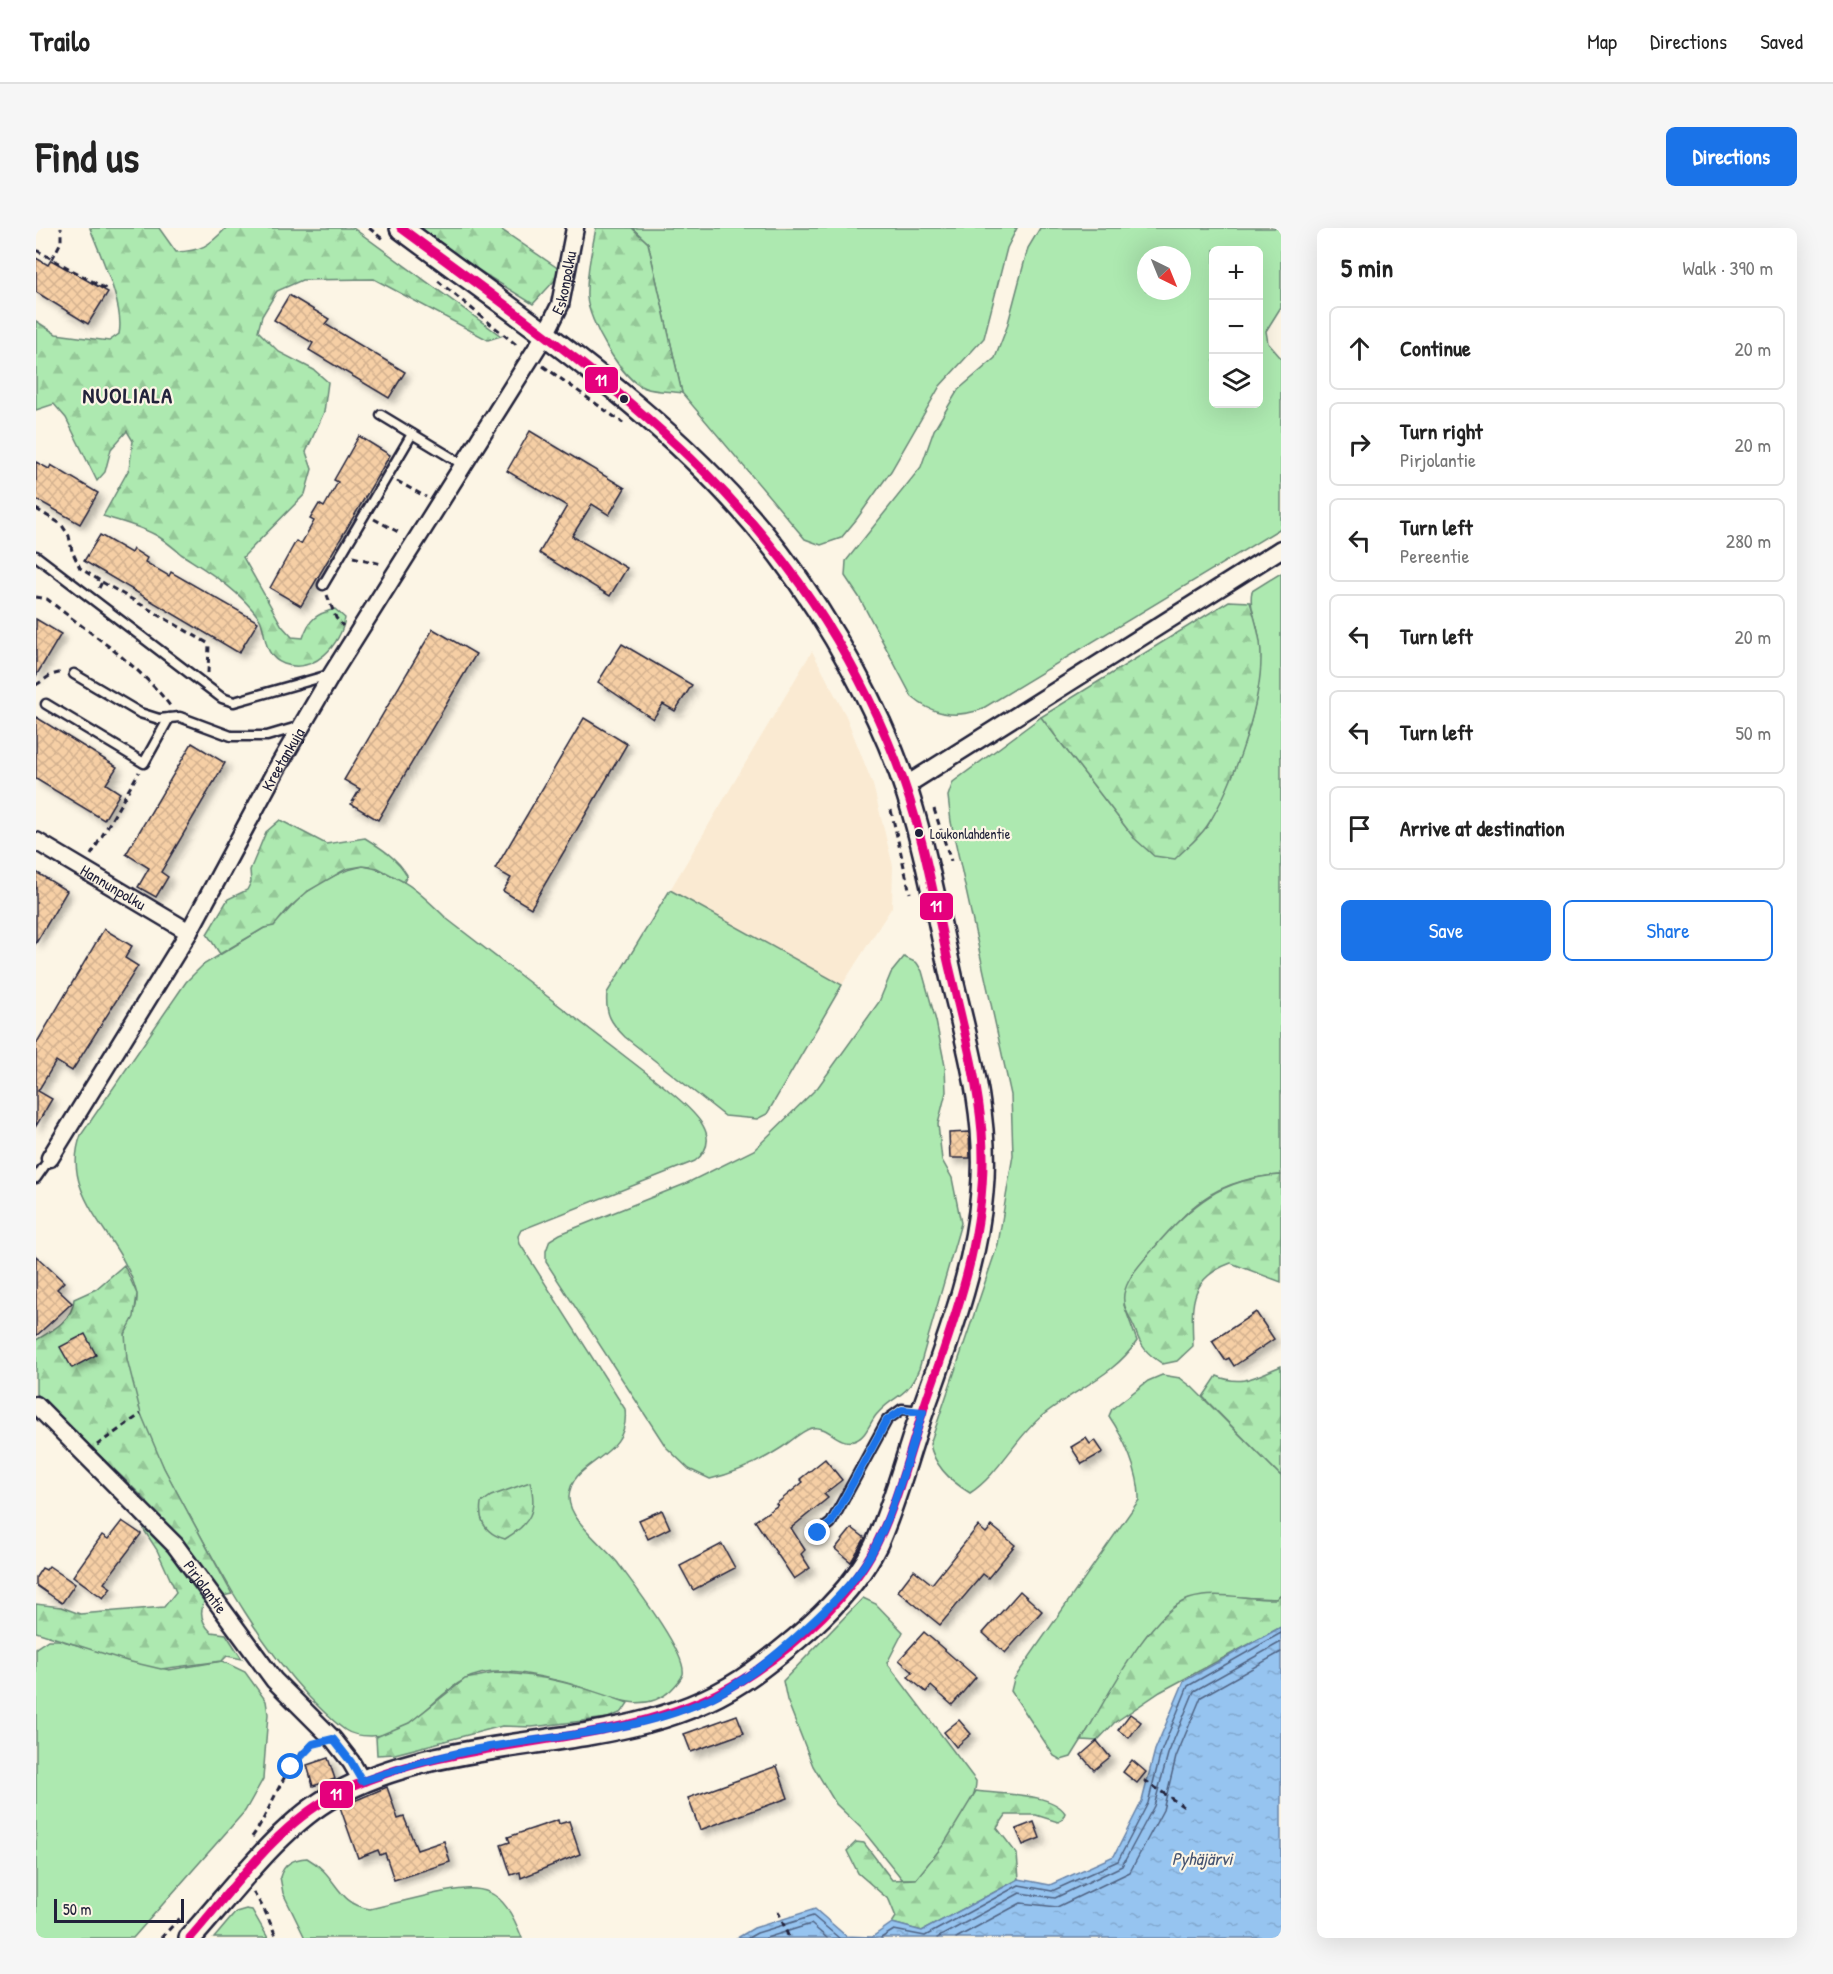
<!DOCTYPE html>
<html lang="en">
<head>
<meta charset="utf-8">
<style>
  :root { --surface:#fff; --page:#f6f6f6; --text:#222; --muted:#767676; --line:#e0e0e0; --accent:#1a73e8 }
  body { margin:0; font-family:"Patrick Hand",sans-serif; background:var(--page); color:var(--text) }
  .controls { position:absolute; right:18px; top:18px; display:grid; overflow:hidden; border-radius:9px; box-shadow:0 6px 24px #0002 }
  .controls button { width:54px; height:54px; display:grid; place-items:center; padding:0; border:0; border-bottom:2px solid var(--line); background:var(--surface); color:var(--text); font:30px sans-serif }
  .compass { position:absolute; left:1101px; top:18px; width:54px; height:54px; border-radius:50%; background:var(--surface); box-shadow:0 6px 24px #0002; rotate:137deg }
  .scale { position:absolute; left:18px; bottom:15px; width:130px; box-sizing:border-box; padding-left:6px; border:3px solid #22223b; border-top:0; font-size:16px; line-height:21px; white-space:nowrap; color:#22223b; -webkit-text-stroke:4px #fcf5e5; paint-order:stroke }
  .stop { position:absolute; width:18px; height:18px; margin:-14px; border:4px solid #1a73e8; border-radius:50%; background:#fff }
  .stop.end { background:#1a73e8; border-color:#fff; box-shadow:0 2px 6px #0008 }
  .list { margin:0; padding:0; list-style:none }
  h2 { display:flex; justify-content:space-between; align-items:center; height:78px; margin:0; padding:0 24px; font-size:26px }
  h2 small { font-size:20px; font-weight:400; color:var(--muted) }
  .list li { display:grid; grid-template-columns:39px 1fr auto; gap:18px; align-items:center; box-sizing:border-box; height:84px; margin:0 12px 12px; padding:0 12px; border:2px solid var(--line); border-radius:9px }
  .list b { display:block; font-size:22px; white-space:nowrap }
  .list p { margin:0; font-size:20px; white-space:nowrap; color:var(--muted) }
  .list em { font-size:20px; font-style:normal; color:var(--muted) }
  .actions { display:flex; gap:12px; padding:18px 24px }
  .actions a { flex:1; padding:14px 0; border:2px solid var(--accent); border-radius:9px; text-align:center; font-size:21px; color:var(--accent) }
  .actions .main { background:var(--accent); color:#fff }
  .icon { flex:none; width:33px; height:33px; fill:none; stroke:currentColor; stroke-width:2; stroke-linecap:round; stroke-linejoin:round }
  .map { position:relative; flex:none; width:1245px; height:1710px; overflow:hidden; border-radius:9px }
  header { display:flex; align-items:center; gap:36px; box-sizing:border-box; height:84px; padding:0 30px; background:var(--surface); border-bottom:2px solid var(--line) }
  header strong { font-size:28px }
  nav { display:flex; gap:33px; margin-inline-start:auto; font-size:21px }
  .intro { display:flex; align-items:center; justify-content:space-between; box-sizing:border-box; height:144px; padding:0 36px }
  h1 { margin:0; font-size:42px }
  .button { padding:15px 27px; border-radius:9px; background:var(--accent); color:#fff; font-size:21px; font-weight:700 }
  main { display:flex; gap:36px; padding:0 36px }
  aside { flex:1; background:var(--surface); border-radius:9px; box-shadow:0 6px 24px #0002 }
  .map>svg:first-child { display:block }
  .built { fill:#faead2 }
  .grass { fill:#ade9b0; stroke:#688676; stroke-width:1.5; fill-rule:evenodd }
  .forest { fill:url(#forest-firs); stroke:#688676; stroke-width:1.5 }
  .water { fill:url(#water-ripples); stroke:#6883a8; stroke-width:1.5 }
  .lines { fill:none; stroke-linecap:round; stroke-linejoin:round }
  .shore { stroke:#506383; stroke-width:1.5 }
  .building { fill:url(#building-cross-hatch); stroke:#22223b; stroke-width:1.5; filter:url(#shadow) }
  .service-casing { stroke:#22223b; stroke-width:13 }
  .minor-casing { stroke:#22223b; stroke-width:21 }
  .tertiary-casing { stroke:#22223b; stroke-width:26 }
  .path { stroke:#22223b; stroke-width:3; stroke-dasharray:6 4.5; stroke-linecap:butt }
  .service { stroke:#fcf5e5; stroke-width:8 }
  .minor { stroke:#fcf5e5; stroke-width:16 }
  .tertiary { stroke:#fcf5e5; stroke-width:21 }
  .bus-1-casing { stroke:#fcf5e5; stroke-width:14 }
  .bus-1 { stroke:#e5007d; stroke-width:9 }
  .route { stroke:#1a73e8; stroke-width:8 }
  .bus-dot { fill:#22223b; stroke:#fcf5e5; stroke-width:2 }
  .labels { text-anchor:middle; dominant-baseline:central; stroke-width:4.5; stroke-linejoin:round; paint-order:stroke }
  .bus-label { font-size:14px; fill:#22223b; stroke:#fcf5e5; text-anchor:start }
  .street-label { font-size:16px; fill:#22223b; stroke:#fcf5e5 }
  .water-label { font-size:18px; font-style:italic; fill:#455371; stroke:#fcf5e5 }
  .district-label { font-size:22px; font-weight:bold; letter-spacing:1.5px; fill:#22223b; stroke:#fcf5e5 }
  .line-badge { stroke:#fcf5e5; stroke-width:2 }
  .badge-label { font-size:16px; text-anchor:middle; font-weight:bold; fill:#fff }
</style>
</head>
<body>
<header>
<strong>Trailo</strong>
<nav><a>Map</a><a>Directions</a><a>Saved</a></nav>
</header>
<div class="intro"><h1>Find us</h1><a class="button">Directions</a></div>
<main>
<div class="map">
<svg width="1245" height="1710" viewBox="0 0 1245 1710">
  <defs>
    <pattern id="forest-firs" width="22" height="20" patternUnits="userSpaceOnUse" patternTransform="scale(1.5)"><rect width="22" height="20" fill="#ade9b0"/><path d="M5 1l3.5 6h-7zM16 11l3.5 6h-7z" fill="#95c898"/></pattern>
    <pattern id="water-ripples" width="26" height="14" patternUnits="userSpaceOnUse" patternTransform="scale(1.5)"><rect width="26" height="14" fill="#96c4f0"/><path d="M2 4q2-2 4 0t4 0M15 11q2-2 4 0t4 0" fill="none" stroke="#81a8cf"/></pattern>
    <pattern id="building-cross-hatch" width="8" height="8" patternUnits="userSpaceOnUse" patternTransform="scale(1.5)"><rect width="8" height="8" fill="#f6cfa5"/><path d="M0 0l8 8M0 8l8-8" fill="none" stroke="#d3b18f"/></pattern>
    <filter id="shadow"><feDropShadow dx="5" dy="5" stdDeviation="3" flood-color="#0004"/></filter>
  </defs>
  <rect width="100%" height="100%" fill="#fcf5e5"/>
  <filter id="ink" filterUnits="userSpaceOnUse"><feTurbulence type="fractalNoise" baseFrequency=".0167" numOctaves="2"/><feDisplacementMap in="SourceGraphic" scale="12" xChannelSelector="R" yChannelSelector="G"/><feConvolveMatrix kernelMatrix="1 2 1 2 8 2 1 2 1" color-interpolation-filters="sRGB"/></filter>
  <g filter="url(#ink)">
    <polygon class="built" points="776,423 810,488 837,557 857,638 856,679 806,757 634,662"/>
    <g class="grass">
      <polygon points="596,0 981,0 971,20 948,110 904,158 855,243 820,292 805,310 785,317 769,311 646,165 612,15"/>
      <path d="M1004,0H1245V79L1230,103L1232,115L1245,130V300L944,482C918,490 897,487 876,469L823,369L809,348L810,333L885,239L898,202L922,162L959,130L971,99L992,20ZM1178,22H1222V176H1178ZM1110,27H1146V63H1110Z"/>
      <path d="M1245,345V947C1152,952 1131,1008 1088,1077L1101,1113C1078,1148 1039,1161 1007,1187C979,1210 963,1246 934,1265C916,1254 898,1238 894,1216L962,1016L977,927L975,867L915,594L912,568L917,554L1005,489L1098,610L1171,599C1200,545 1227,480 1224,418C1224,399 1212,382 1216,363Z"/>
      <path d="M327,638C362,643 387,667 411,691L630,860C650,878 692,907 659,933L485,1002L482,1008L484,1016L589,1181C595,1232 534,1231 533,1269C532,1291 567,1317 581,1334C595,1353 651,1425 647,1446C645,1452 639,1458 635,1462C604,1491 563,1463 531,1455C500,1447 458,1436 428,1452C397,1468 376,1508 335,1508C326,1508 316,1507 309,1502C296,1493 284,1480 273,1469C224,1416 189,1353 155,1290C136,1256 116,1221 104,1184C97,1162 88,1133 89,1109C90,1094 105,1080 100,1063C86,1007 22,969 45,907L150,754L167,737L228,700C245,696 256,675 271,664C287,652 307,642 327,638Z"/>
      <path d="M634,662L806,757L731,886L721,891L689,888L589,809C575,795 569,786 571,765Z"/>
      <path d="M868,729L881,735L886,743L900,793L909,838L910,864L902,896L906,932L916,950L925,995L883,1141C869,1173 860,1164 841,1186C833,1195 830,1210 818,1213C801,1217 793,1197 776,1200C766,1202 753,1215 745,1220C722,1235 701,1245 674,1251L653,1241L630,1219L510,1034V1023L514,1012L524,1006L649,956L718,922L782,859L843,774L855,745Z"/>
      <path d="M1126,1147L1144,1150L1156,1159L1245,1248V1366L1241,1371L1200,1369L1111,1407L1035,1529L1025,1532L1018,1528L975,1463L978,1451L1103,1272C1104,1246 1088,1210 1073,1188L1076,1181L1112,1153Z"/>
      <path d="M827,1370L840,1376L867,1404L851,1435L940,1553C941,1578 898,1632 880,1651H866L825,1600L800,1576L777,1538L751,1472L747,1453Z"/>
      <polygon points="12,1412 23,1412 133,1442 186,1433 209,1444 230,1473 232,1486 227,1551 209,1583 97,1710 0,1710 0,1420"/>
      <path d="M271,1630C302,1647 300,1676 334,1681C355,1676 376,1671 397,1666C448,1655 466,1658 486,1710H269L247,1665L244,1649C248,1635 258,1631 271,1630Z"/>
      <polygon points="210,1681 216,1682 232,1710 178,1710 200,1684"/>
    </g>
    <g class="forest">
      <path d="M54,0H123L140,24C165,23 173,18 190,0H317L465,108L452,112L338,51L266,52L241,63L226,88L222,103L243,124L278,142L292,154L288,184L270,224L276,241L269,266L207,329L246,398L256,409L267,410C273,391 280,386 299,381L309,390C305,417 278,446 248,436C225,428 231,401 223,390C202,361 174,345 145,326C138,320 131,314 123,309C107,299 85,294 67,288L93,241L97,213L91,203L75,221L69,244L61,253L30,190L18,176L0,182V93L20,106L73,113L83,106C89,78 64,27 54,0Z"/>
      <polygon points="384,0 463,0 523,41 521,50 497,76 431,35"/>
      <path d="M560,0H596L612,15L646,165C634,163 620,164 609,160C586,153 552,92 551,69C550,46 556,22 560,0Z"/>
      <path d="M1193,373L1214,374C1218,387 1222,401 1224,414C1231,463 1198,558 1171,598C1163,610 1150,620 1139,631L1118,628L1098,610L1005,489Z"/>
      <path d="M244,592L290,616L329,610C345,620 361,630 371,647L368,654L342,640L327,638L310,641L272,663L251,682L238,698L228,700L184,726L171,706L192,671L211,662L215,654L214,642L230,604Z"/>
      <path d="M1245,947V1054L1195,1035C1151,1051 1156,1079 1157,1118L1141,1133L1127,1136C1111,1126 1104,1118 1099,1101C1094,1089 1084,1076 1089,1062C1094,1046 1107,1033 1118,1020C1154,977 1186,950 1245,947Z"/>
      <path d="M88,1037L101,1066L98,1089L89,1106L91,1131L105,1186L128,1240L196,1366L169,1372C162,1385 166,1395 175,1404L190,1406L206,1431L191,1428L186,1433L125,1441L91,1433L0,1404V1376L25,1379L44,1386L128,1379L140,1364L121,1322L108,1302L111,1273L0,1166V1112C16,1103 37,1092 38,1071L60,1061Z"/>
      <path d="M1245,1138V1248L1167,1169L1181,1148C1206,1159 1221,1148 1245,1138Z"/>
      <path d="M494,1254C502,1283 494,1296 469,1311C451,1306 442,1295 445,1275L455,1268Z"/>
      <path d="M1245,1366V1399L1124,1464L1078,1495L1061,1513L1046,1512C1068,1475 1113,1384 1153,1371C1180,1362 1213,1372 1240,1371Z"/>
      <path d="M459,1445C506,1445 549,1460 592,1475L586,1484L572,1490L496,1499L466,1498L359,1526L341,1527L340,1509L373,1495L429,1451Z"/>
      <path d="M940,1563C964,1567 1015,1564 1029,1585L1026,1592L1022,1594L1000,1587H970L961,1600L981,1626L983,1651L886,1703L856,1695L860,1689L853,1672L822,1645L811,1623L820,1614L828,1615L856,1652L880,1651L908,1616Z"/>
    </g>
    <polygon class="water" points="1245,1399 1245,1710 701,1710 718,1700 779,1681 810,1708 836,1709 856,1695 886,1703 983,1651 1014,1657 1078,1628 1106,1573 1119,1522 1148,1453"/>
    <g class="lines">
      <g class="shore">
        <polyline points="712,1710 721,1705 777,1688 803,1710"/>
        <polyline points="730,1710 775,1696 791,1710"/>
        <polyline points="845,1710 858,1702 889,1708 983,1657 1016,1663 1082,1633 1112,1575 1125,1524 1152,1458 1245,1405"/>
        <polyline points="901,1710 984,1665 1019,1670 1086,1638 1118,1578 1132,1526 1158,1463 1245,1414"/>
        <polyline points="920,1710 985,1675 1021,1679 1094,1644 1127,1582 1140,1529 1165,1469 1245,1424"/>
      </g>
    </g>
    <g class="building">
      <polygon points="0,30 12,37 15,32 72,64 52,96 0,64"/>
      <polygon points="253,67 293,91 289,96 369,144 353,170 273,122 277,115 238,92"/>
      <polygon points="494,203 589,260 573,287 556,276 536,308 591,340 574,368 503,325 531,278 471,243"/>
      <polygon points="323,208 354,227 265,378 234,360 260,313 265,316 278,293 274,291 283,276 288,279 302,254 298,252"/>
      <polygon points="0,234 13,241 15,237 62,265 44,296 0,271"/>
      <polygon points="64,307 95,325 97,321 111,330 109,334 133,348 135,344 222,394 203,425 48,333"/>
      <polygon points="0,391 25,406 0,448"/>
      <polygon points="397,401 440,426 342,592 315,576 324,561 308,552"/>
      <polygon points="586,416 656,457 639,483 627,476 617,491 562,454"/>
      <polygon points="0,489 81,539 70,556 84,565 68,592 0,551"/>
      <polygon points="548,490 591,516 495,680 467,663 475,650 459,641"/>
      <polygon points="156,515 189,535 125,644 132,649 120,669 102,659 113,640 90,626"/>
      <polygon points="0,644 31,663 0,715"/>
      <polygon points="68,701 96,718 89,730 102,738 36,843 20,833 2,863 16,871 0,898 0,816"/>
      <polygon points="933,904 934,930 914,930 913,905"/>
      <polygon points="0,1028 28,1054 21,1061 36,1075 0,1108"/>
      <polygon points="1220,1084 1238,1111 1198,1138 1193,1130 1189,1132 1176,1113"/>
      <polygon points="49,1106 60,1127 36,1140 24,1119"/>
      <polygon points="1050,1210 1054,1216 1059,1212 1067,1224 1046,1236 1035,1219"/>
      <polygon points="789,1231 806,1252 788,1266 792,1270 755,1300 769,1322 765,1326 774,1340 758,1351 719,1293 742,1277 740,1276 767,1254 764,1251"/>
      <polygon points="626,1282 634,1300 612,1311 603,1292"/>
      <polygon points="86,1293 105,1306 68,1355 75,1360 67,1370 37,1348 66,1307 72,1311"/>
      <polygon points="942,1298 950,1305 956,1298 979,1317 952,1350 947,1346 904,1397 862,1363 878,1342 896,1356"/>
      <polygon points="816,1300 829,1310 815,1334 799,1321"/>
      <polygon points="686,1316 699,1340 657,1362 644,1338"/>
      <polygon points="13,1338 39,1356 26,1375 0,1357 0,1349 6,1340 10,1342"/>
      <polygon points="984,1363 1006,1383 969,1425 947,1405"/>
      <polygon points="888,1404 940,1449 916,1477 895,1458 890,1464 872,1449 877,1444 863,1432"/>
      <polygon points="1094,1486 1105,1494 1093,1510 1082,1502"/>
      <polygon points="701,1487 708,1505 655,1524 648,1506"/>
      <polygon points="923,1492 935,1506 920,1519 908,1504"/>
      <polygon points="1061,1513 1074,1529 1058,1542 1045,1527"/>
      <polygon points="292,1530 299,1551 277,1558 271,1537"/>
      <polygon points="1096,1532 1110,1544 1101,1555 1087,1544"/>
      <polygon points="741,1538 752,1570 664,1602 652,1570"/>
      <polygon points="351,1559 362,1591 368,1589 381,1622 408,1613 414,1634 358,1652 349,1625 344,1627 342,1622 322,1630 304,1579"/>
      <polygon points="522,1592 523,1596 533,1593 544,1626 485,1650 484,1644 475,1647 465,1617 474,1614 472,1609"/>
      <polygon points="998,1594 1004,1610 987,1617 980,1601"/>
    </g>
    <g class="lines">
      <defs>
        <g id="service">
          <polyline points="345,187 426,236"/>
          <polyline points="0,328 186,470 198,474 293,447"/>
          <polyline points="287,357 376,206"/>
          <polyline points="38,446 104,485 123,491 144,489 195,508 231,508 265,498"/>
          <polyline points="10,476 108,535 133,490"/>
          <polyline points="0,950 14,930"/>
          <polyline points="782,1305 795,1295 801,1284 851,1192 866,1181 886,1183"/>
        </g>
        <g id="minor">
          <polyline points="869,558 1245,321"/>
          <path id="s1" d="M0,613L153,704"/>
          <path id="s2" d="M14,930L153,704L240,542L296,446L509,107L524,77L539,0"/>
          <path id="s3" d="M0,1177L139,1317L238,1452L297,1511L315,1534L326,1553"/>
        </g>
        <path id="tertiary" d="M154,1710C194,1666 245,1596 297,1568C426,1496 597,1533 717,1445C762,1412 815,1368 840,1317C858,1278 869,1234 883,1193C909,1119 940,1043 946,964C953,892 933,822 916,752C902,690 891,627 872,567C846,486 794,393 743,326C642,193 497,99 365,0"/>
      </defs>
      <use href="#service" class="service-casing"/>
      <use href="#minor" class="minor-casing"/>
      <use href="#tertiary" class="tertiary-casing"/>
      <g class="path">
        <polyline points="333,0 349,13"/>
        <polyline points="0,22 70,61"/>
        <polyline points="16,31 25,14 25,0"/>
        <polyline points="402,53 483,119"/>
        <polyline points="507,138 587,195"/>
        <polyline points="361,253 390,269"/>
        <polyline points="0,281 25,296 33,308 36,323 44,340 66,354 63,360"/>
        <polyline points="338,291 364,305"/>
        <polyline points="317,329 346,336"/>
        <polyline points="66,354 173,416 172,445"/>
        <polyline points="291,367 300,390 307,398"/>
        <path d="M0,369L11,371C53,405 103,436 135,479"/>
        <polyline points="0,457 15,447 27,444"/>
        <polyline points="898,581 915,633"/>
        <polyline points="855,582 874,665"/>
        <polyline points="55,627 103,544"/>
        <polyline points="61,1217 105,1186"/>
        <polyline points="1108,1552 1148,1579"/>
        <path d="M216,1609C238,1579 246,1537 278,1515"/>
        <polyline points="217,1664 228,1681 241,1710"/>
        <polyline points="742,1683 753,1710"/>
        <polyline points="125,1710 144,1690"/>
      </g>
      <use href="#service" class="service"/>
      <use href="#minor" class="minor"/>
      <use href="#tertiary" class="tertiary"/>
      <defs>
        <path id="bus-1" d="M154,1710C197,1661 239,1599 297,1568C429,1498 591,1529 717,1445C765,1413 814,1369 840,1317C865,1268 876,1211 895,1159C924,1077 953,993 946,904C941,845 924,787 911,729C897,663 885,596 860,533C761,280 574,154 365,0"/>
      </defs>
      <use href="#bus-1" class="bus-1-casing"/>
      <use href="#bus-1" class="bus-1"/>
    </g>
  </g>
  <g class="lines" filter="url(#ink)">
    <path class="route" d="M255,1539L277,1516L297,1511L315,1534L326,1553C366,1540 406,1527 448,1520C524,1506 607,1504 677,1469C711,1452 740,1428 768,1402C792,1380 817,1356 834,1328C857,1289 872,1228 887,1184L866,1182L851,1192L801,1284L795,1295L782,1305"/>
  </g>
  <g class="bus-dot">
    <circle cx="588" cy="171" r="5"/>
    <circle cx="883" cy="605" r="5"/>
  </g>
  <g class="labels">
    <g class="bus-label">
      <text x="894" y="605">Loukonlahdentie</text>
    </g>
    <g class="street-label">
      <text stroke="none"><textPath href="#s2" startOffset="1017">Eskonpolku</textPath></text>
      <text stroke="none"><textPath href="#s2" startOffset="462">Kreetankuja</textPath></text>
      <text stroke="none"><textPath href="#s1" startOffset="90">Hannunpolku</textPath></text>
      <text stroke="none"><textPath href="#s3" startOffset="249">Pirjolantie</textPath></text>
    </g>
    <g class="water-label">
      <text x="1166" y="1630">Pyhäjärvi</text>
    </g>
    <g class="district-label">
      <text x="92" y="167">NUOLIALA</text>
    </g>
  </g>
  <g class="line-badge">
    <rect x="548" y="138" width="35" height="28" rx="6" fill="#e5007d"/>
    <rect x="883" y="664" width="35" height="29" rx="6" fill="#e5007d"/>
    <rect x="283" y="1552" width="35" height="29" rx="6" fill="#e5007d"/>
  </g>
  <g class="badge-label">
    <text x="565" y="158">11</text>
    <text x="900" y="684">11</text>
    <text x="300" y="1572">11</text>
  </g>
</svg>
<div class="controls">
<button>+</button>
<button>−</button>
<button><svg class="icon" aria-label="layers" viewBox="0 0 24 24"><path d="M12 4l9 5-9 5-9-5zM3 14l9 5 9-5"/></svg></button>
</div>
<svg class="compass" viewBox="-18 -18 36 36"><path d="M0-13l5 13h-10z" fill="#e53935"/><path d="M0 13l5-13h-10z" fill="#767676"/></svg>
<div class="scale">50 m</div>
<div class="stop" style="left:255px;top:1539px"></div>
<div class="stop end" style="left:782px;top:1305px"></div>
</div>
<aside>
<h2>5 min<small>Walk · 390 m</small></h2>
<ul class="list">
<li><svg class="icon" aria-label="ahead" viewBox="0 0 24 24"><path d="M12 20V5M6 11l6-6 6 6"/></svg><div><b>Continue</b></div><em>20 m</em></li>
<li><svg class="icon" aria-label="right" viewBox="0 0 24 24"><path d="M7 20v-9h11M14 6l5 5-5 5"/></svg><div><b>Turn right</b><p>Pirjolantie</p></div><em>20 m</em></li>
<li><svg class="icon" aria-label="left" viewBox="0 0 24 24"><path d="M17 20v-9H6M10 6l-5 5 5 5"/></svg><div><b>Turn left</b><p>Pereentie</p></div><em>280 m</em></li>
<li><svg class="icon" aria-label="left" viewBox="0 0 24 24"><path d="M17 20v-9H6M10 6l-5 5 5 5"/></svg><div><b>Turn left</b></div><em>20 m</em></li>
<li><svg class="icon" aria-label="left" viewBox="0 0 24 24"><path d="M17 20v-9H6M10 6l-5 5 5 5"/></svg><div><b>Turn left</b></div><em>50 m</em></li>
<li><svg class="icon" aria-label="arrive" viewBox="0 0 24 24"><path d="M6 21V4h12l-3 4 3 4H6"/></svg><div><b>Arrive at destination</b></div></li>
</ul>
<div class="actions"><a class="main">Save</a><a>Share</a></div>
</aside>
</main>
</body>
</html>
